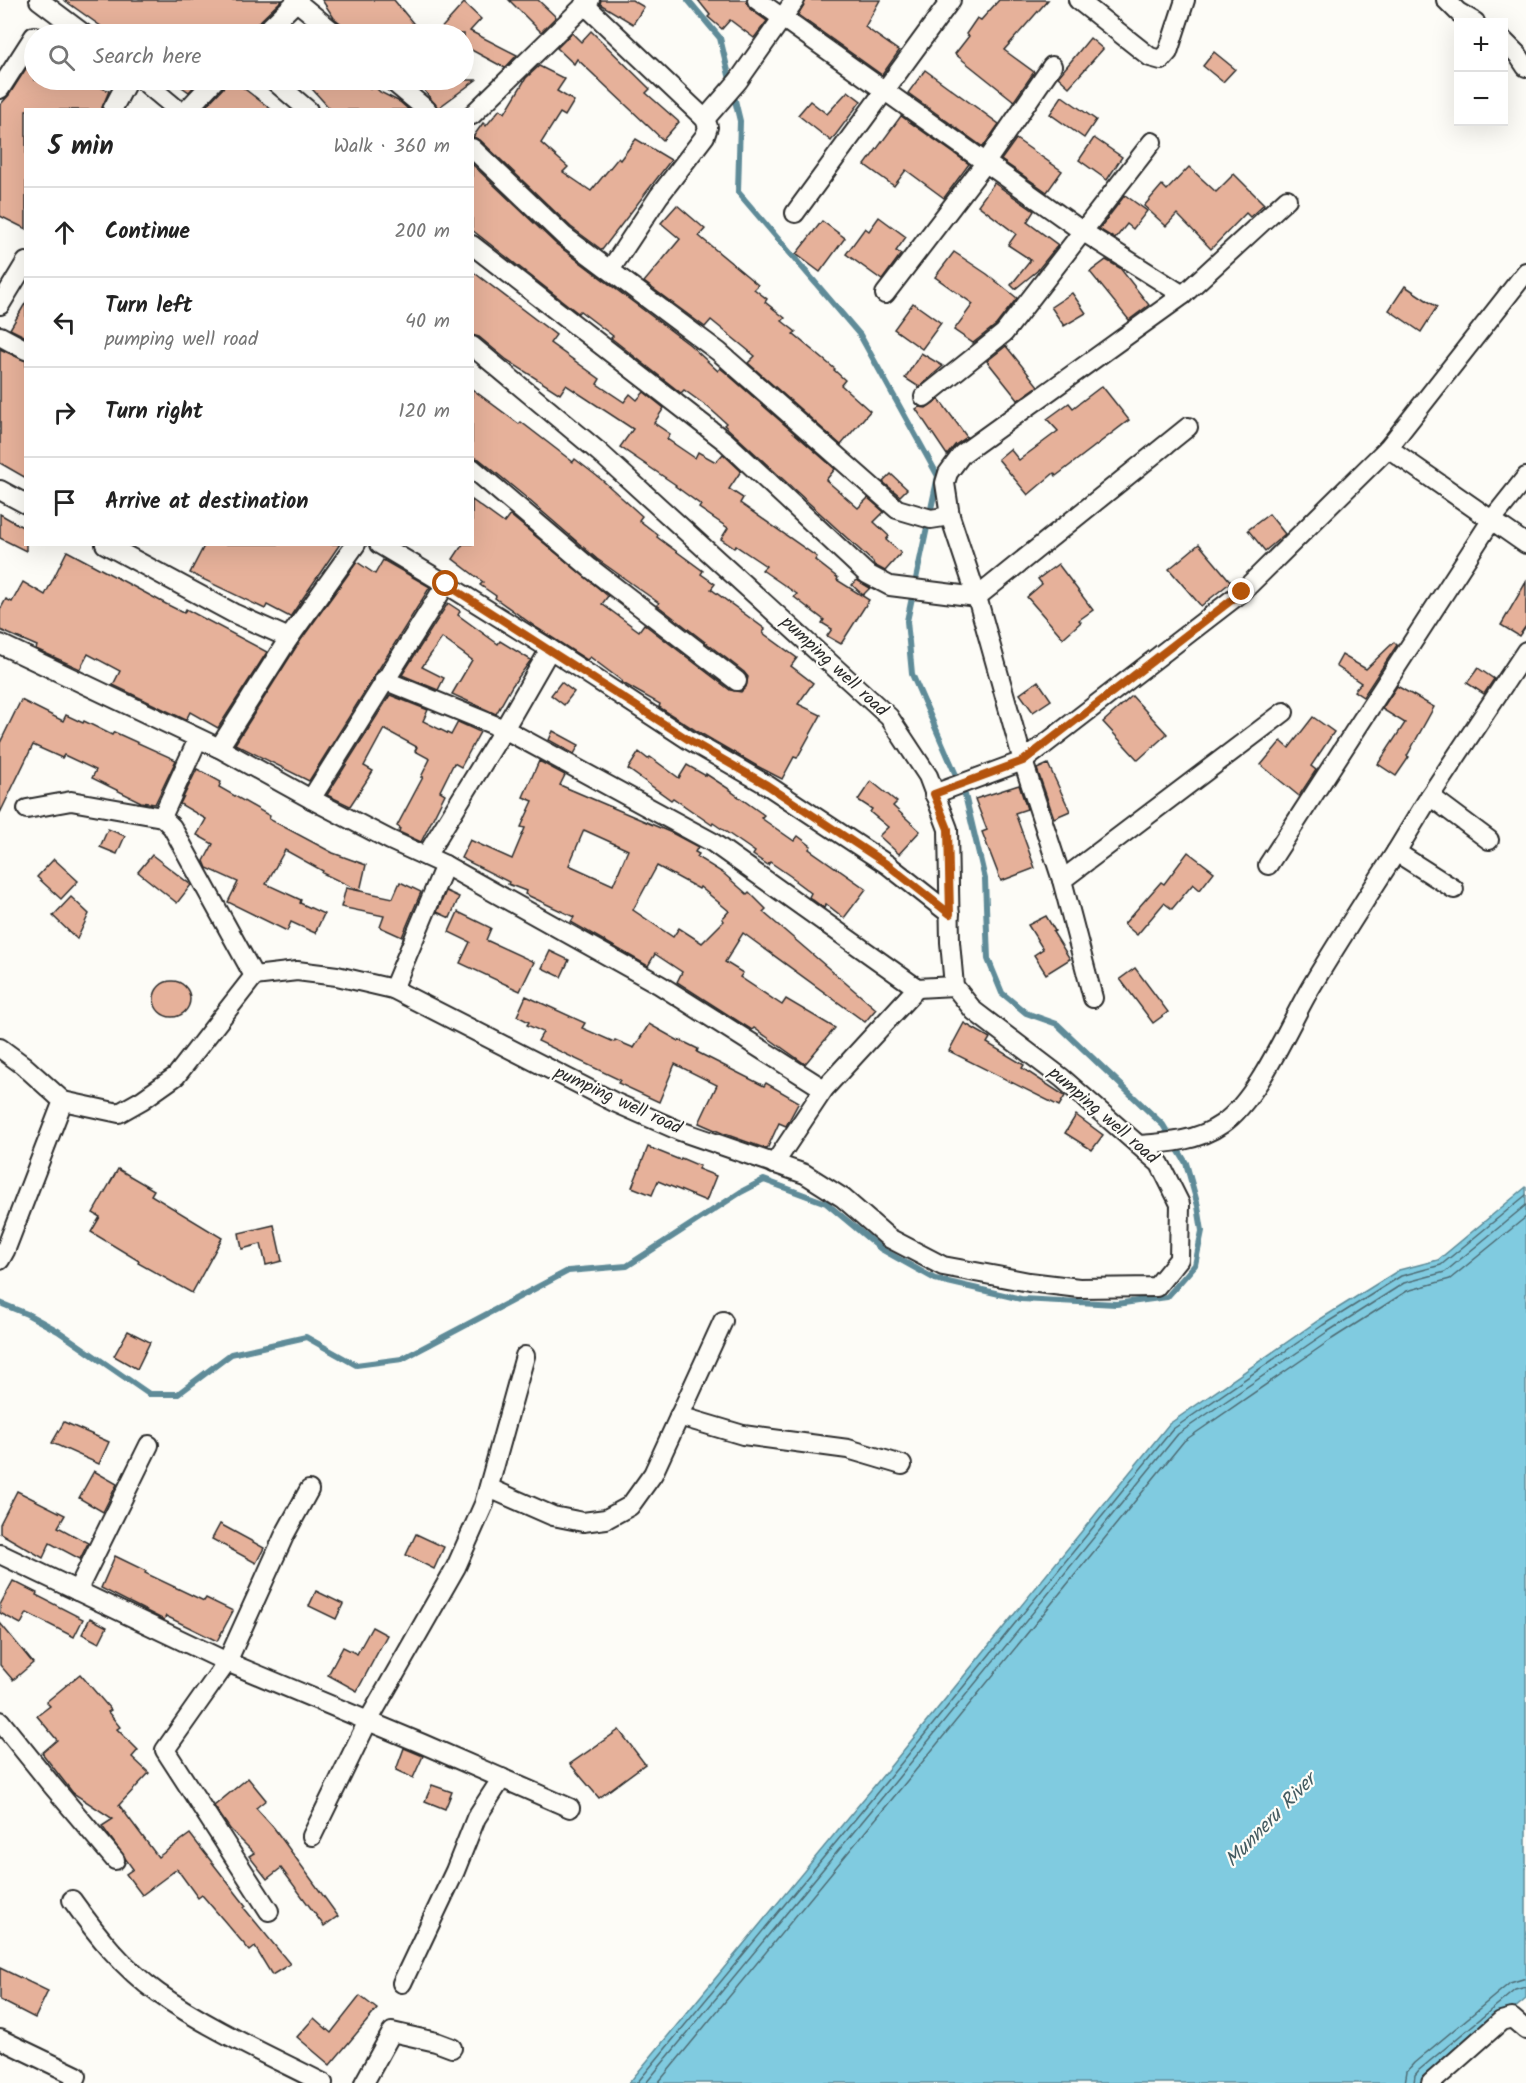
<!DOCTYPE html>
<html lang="en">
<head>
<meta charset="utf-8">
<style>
  :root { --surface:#fff; --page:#f6f6f6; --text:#222; --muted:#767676; --line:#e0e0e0 }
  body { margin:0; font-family:Kalam,sans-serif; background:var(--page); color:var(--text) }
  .controls { position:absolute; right:18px; top:18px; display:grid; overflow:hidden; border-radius:0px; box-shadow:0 6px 24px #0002 }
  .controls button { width:54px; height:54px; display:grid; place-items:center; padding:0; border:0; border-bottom:2px solid var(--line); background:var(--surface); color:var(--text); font:30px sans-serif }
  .stop { position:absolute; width:18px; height:18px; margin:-14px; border:4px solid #b45309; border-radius:50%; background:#fff }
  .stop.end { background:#b45309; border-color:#fff; box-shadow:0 2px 6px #0008 }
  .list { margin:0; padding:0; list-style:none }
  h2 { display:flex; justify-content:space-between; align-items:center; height:78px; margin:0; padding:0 24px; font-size:26px }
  h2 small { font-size:20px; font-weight:400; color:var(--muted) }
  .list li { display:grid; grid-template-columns:39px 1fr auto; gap:18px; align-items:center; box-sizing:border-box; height:90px; padding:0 24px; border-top:2px solid var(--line) }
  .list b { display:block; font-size:22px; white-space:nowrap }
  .list p { margin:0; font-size:20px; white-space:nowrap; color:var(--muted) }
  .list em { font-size:20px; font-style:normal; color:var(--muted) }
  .icon { flex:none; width:33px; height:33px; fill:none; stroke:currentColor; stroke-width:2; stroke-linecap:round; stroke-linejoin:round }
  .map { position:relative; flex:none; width:1526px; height:2083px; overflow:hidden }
  .search { position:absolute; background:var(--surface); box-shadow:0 6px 24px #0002; left:24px; top:24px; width:450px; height:66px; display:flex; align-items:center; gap:15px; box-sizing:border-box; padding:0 21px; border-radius:33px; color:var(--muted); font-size:22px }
  .panel { position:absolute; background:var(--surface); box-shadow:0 6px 24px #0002; left:24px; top:108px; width:450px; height:438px; border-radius:0px }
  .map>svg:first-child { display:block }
  .water { fill:#80cbe0; stroke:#5e8b98; stroke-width:1.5 }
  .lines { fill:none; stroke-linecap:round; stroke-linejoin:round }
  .shore { stroke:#4d6b73; stroke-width:1.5 }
  .stream { stroke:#5e8b98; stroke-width:6 }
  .building { fill:#e6b19a; stroke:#2b2b2b; stroke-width:1.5; fill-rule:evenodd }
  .street-casing { stroke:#2b2b2b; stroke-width:22 }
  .street { stroke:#fdfcf7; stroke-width:18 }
  .route { stroke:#b45309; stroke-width:8 }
  .labels { text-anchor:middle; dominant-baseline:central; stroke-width:4.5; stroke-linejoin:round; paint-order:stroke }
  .street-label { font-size:18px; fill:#2b2b2b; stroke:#fdfcf7 }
  .water-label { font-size:20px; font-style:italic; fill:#445b61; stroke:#fdfcf7 }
</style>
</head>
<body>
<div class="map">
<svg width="1526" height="2083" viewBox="0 0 1526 2083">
  <rect width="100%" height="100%" fill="#fdfcf7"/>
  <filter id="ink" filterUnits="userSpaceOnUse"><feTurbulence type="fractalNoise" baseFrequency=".0167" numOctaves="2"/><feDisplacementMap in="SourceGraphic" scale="12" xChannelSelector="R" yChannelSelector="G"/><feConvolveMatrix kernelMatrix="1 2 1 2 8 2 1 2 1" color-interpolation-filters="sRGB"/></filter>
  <g filter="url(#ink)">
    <polygon class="water" points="1526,1187 1526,1999 1425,2083 629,2083 885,1773 1169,1424 1319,1320 1399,1270 1438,1260"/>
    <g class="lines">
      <g class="shore">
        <polyline points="637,2083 890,1777 1173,1429 1323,1325 1401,1276 1441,1265 1526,1195"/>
        <polyline points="646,2083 895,1782 1178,1434 1327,1332 1404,1283 1445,1272 1526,1205"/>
        <polyline points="658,2083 902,1787 1184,1441 1332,1339 1407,1291 1450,1279 1526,1217"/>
        <polyline points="1405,2083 1407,2071 1414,2063 1510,1983 1526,1978"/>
        <polyline points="1414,2083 1415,2075 1419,2070 1515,1990 1526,1987"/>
      </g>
      <g class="stream">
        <polyline points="688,0 720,38 740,121 738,192 860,335 938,476 907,621 912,674 956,775"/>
        <polyline points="0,1303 27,1314 58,1331 149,1394 178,1394 231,1354 306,1337 356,1365 402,1359 568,1271 627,1266 741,1192 764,1180 826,1203 881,1249 935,1279 1021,1299 1116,1304 1167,1297 1195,1265 1202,1231 1198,1206 1186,1163 1163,1125 1057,1024 1026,1013 1002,993 988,959 985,879 965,795"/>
      </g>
    </g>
    <g class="building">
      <polygon points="64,0 282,0 255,26 252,34 112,34"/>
      <polygon points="322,0 394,0 422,34 347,34 344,26 334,18"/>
      <polygon points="509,0 538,0 556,17 541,32"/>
      <polygon points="601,0 632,0 644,7 633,24 600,4"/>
      <polygon points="698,0 746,0 750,9 767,21 754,38 730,20 722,29 708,17 710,15"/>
      <polygon points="806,0 880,0 865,27 899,51 882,75 798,15"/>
      <polygon points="999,0 1048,0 1004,50 1034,72 1014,101 955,54 969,36 966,34 977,18 981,20"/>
      <polygon points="464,3 481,19 470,31 517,55 505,68 464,46 464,34 436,34"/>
      <polygon points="591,31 650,89 646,93 679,122 663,140 577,59 574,64 557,48 572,33 581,42"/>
      <polygon points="1090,38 1103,49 1069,87 1058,77"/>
      <polygon points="1214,52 1235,69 1223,82 1203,66"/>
      <polygon points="34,56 34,80 85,80 109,91 101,110 26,110 26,229 0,216 0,105 9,95"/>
      <polygon points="539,66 565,79 557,91 574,101 565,116 560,113 541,143 568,167 563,172 591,191 618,158 620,160 636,139 671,160 602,250 571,227 480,140 473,137 483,123 486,126 500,109 505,113 526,78"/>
      <polygon points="925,70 999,124 983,147 908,93"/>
      <polygon points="172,80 200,80 189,92"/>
      <polygon points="226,80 233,80 272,110 212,110 207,105 223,88"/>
      <polygon points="304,80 361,80 370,89 373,85 380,92 400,102 409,110 331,110"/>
      <polygon points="416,80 476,80 438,108"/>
      <polygon points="848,91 861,101 831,141 798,115 810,101 827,114"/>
      <polygon points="1062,96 1096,120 1084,138 1050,114"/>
      <polygon points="901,116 969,164 944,198 906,170 894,186 865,165"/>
      <polygon points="1094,138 1122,157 1107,180 1079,160"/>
      <polygon points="1016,139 1062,171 1047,192 1001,160"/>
      <polygon points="472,164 556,244 690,345 718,371 720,368 725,372 835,469 826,480 858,508 868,498 884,512 874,522 889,536 886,540 901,553 885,571 874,565 873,562 724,425 726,423 709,408 684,390 681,393 611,338 613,336 580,311 578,313 472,230"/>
      <polygon points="1189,167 1216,192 1234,174 1264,204 1250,217 1246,213 1211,249 1177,214 1166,226 1144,206 1162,185 1167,190"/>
      <polygon points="994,183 1034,211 1027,222 1058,245 1037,271 1015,289 1011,285 1031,260 1008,245 1016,234 978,205"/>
      <polygon points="1125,195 1147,211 1133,229 1127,224 1115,239 1099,229"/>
      <polygon points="677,205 705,229 699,236 758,285 754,289 767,299 765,302 785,318 782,321 796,332 793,334 835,369 834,370 845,380 841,385 870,411 841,445 748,363 755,356 711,320 705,327 644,282 680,239 661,223"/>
      <polygon points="879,217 906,237 896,251 901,254 882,280 846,254 865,228 869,231"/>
      <polygon points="822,221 845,238 820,272 796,254"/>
      <polygon points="954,252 987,274 1017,298 996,325 973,343 954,330 973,304 935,277"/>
      <polygon points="1106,260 1120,268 1149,305 1129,320 1090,272"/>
      <polygon points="472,271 556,335 550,343 600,379 597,384 624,402 630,394 637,400 644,392 664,408 654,423 670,434 667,439 695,458 698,452 716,462 723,454 741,471 729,489 743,498 740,503 817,557 815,560 838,578 837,580 869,600 841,644 827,636 832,629 822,623 824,620 794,597 797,594 762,570 766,566 736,546 734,548 721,539 728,528 699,508 701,505 675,486 676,485 620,447 633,429 566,385 560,394 507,360 479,337 472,335"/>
      <polygon points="1405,286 1437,307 1421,332 1389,310"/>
      <polygon points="1072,293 1086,313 1064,326 1051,307"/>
      <polygon points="26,302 26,337 10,329"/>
      <polygon points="913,303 941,323 922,349 894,329"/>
      <polygon points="1006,346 1038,386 1018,400 987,361"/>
      <polygon points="0,349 26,361 26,478 0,463"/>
      <polygon points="921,353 943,366 919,387 905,378"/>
      <polygon points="1102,386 1129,420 1056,476 1054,473 1028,495 998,459 1010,449 1019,460 1058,431 1047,419 1069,403 1073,408"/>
      <polygon points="472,389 519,424 521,422 573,462 575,459 602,480 642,516 639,520 658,535 657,537 703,571 701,574 715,584 711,589 765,629 763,633 797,658 791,666 813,683 798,704 821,715 797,758 794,757 782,779 757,766 695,730 659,707 660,704 621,682 622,681 590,657 587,660 537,628 495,598 496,596 480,585 483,582 453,559 463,544 472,544 472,500 504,523 510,515 608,596 602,604 639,631 644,624 730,690 741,692 746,687 748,677 744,672 657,605 659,603 597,559 523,495 479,459 472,457"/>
      <polygon points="939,399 967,437 955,445 947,455 916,409 919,407 926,408"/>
      <polygon points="891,474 907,489 900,496 883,482"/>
      <polygon points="0,514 26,529 26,551 0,538"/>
      <polygon points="1269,514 1285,534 1265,551 1248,530"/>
      <polygon points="205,544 340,544 290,617 267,605 265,609 190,573"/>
      <polygon points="1199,544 1231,582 1201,606 1169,569"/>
      <polygon points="67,551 166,604 184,613 186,609 267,652 218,728 190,712 186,720 113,685 120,671 88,654 80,669 36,649 37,646 0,630 0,610 6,599 12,602 23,582 45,595"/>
      <polygon points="383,560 430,587 309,781 235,744 298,644 357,562 375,574"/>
      <polygon points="1058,564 1093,610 1079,620 1081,622 1063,638 1027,597 1042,584 1038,579"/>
      <polygon points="857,580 870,588 863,595 852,585"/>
      <polygon points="1526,582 1526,626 1519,636 1501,625"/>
      <polygon points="448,603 460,611 458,615 498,644 500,641 531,660 512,686 496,714 452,694 472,660 442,638 422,667 444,678 438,690 402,675"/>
      <polygon points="1394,642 1397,645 1363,697 1354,691 1361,683 1336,666 1342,655 1366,669"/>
      <polygon points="1478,668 1494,679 1484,694 1467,683"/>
      <polygon points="1038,681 1051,700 1033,712 1020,694"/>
      <polygon points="561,682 574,692 564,705 551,695"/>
      <polygon points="1397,686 1434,707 1407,756 1409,757 1396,776 1378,764 1405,723 1382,709"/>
      <polygon points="390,695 428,710 423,721 451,735 458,722 480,732 461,767 454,763 440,791 445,794 421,842 399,832 400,828 397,826 423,777 421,777 430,759 415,751 417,747 384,729 364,766 373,771 350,806 327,795"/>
      <polygon points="1132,696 1167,734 1138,760 1103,722"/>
      <polygon points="21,700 63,721 66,715 83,723 84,721 112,735 114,732 176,760 155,804 141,802 92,778 96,770 64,755 62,758 33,745 0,813 0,743"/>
      <polygon points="1313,717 1334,732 1311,766 1316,770 1299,796 1261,765 1281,741 1289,748"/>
      <polygon points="553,731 579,745 574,754 549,740"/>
      <polygon points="639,752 648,759 650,757 679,778 687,765 706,776 706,774 732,791 732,792 764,815 761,818 794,841 798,836 811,846 809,849 866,889 844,918 826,904 824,908 809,897 811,893 795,881 796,880 770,862 768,865 753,855 755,852 748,847 713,823 712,825 673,798 671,800 628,769"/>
      <path d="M539,761L565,775L560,785L672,833L698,847L695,852L699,854L697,857L723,873L747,894L749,892L766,909L763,912L876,1009L865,1022L743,933L725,962L743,973L740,977L782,1005L786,999L835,1028L805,1064L754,1028L752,1030L677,982L682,972L655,954L648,966L571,922L574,917L525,894L526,891L508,884L509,882L461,858L470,840L512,859L525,828L521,827L533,801L523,797ZM584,830L628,850L613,885L569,865ZM657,866L699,889L700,887L729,911L722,919L724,921L702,943L679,928L673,937L633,910Z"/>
      <polygon points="1048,764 1070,811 1054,818 1037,769"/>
      <polygon points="197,769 221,782 219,787 270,816 269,819 333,853 366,865 360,891 322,873 323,871 285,850 266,884 301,900 300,903 324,914 315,933 291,922 287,931 228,902 238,882 207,868 204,861 213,844 197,835 206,819 180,804"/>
      <polygon points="871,781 897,802 893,806 920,831 899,854 879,836 888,827 870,812 872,809 858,800"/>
      <polygon points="1019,785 1027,809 1015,813 1035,868 1001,881 982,832 987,830 975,799"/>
      <polygon points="108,829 125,836 117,854 100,847"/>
      <polygon points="1188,852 1214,872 1200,890 1193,884 1172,909 1164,903 1137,935 1124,924 1161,882 1164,884"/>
      <polygon points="152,855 191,885 177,903 138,872"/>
      <polygon points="54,859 78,881 61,899 37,877"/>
      <polygon points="400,882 421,892 402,937 380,927 384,916 341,907 346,888 393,898"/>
      <polygon points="446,891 459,897 450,918 437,912"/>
      <polygon points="71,897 89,914 77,939 53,916"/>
      <polygon points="458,912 491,928 486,940 534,962 520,991 460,963 470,942 449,932"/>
      <polygon points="1046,916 1055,931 1053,932 1070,959 1046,974 1034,955 1043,949 1028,925"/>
      <polygon points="550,951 569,960 561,977 542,968"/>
      <polygon points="1135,968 1168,1012 1153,1023 1120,979"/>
      <circle cx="172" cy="999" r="18"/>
      <polygon points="526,996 585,1023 582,1028 614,1042 615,1040 634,1048 649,1024 679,1041 680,1040 698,1049 697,1052 764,1086 766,1083 799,1102 786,1126 779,1123 767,1149 722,1133 699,1123 717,1085 675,1064 659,1102 618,1083 620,1080 538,1041 543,1032 527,1025 529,1022 517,1016"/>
      <polygon points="964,1023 990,1038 987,1043 1024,1065 1022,1068 1065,1096 1059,1106 949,1051"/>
      <polygon points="1076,1115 1103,1135 1092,1150 1065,1133"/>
      <polygon points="648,1147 680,1160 681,1158 700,1166 698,1169 716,1176 706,1201 658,1181 652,1195 632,1187"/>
      <polygon points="118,1169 154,1190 151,1195 222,1238 192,1293 138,1263 139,1261 91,1232 100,1217 93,1213"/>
      <polygon points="274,1225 282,1261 266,1265 261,1244 242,1249 239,1233"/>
      <polygon points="128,1331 150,1342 137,1369 114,1356"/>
      <polygon points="64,1422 109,1442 99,1464 52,1443"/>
      <polygon points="94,1471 117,1484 103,1512 79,1498"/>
      <polygon points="17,1491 65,1515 58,1527 88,1543 80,1559 50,1543 43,1558 0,1533 0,1524"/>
      <polygon points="220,1524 264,1548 256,1563 212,1539"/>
      <polygon points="416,1534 444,1547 434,1569 406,1555"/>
      <polygon points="115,1556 146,1571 145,1573 204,1601 206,1598 233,1611 217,1641 166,1616 164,1620 101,1588"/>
      <polygon points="13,1581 37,1593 36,1595 83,1619 74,1637 27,1613 21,1624 0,1613 0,1605"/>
      <polygon points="316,1591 343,1604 336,1619 309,1606"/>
      <polygon points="90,1618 107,1627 99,1643 82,1634"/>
      <polygon points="0,1623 33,1663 13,1680 0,1665"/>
      <polygon points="372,1627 387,1635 357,1691 328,1675 343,1647 357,1654"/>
      <polygon points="80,1674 111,1710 108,1712 120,1727 117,1729 138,1750 132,1757 149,1773 119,1805 158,1857 190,1834 246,1906 244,1908 290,1964 272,1975 255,1947 250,1951 202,1895 198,1898 177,1869 142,1895 126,1874 133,1869 102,1826 113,1819 73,1793 42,1753 57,1740 37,1716 50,1706 46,1702"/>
      <polygon points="619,1730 645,1764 599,1798 570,1764"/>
      <polygon points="404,1748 423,1756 413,1778 396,1770"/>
      <polygon points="248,1778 266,1800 256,1808 274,1828 338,1916 324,1926 281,1868 267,1879 249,1856 254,1853 230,1829 214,1806"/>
      <polygon points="432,1785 452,1792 445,1809 425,1801"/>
      <polygon points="0,1968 48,1991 35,2018 0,2000"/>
      <polygon points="360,1996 377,2009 330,2065 297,2037 314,2018 331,2033"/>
    </g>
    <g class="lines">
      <defs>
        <g id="street">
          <polyline points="39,0 84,34"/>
          <polyline points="757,0 1082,231 1183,295 962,454 948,473 945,483 950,516 977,597 1023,761 1062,880"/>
          <polyline points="1078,0 1150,57 1161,60 1168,52 1185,0"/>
          <polyline points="1446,0 1458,12 1475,22"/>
          <polyline points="297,2 336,34"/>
          <polyline points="584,4 705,119 708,127 705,136 659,196 610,270"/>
          <polyline points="263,34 298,0"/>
          <polyline points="1504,41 1518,55 1526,67"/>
          <polyline points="142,80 178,110"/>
          <polyline points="273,80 308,110"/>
          <polyline points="391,80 427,110"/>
          <polyline points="0,89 34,36"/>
          <polyline points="112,110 128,80"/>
          <polyline points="187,110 215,80"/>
          <polyline points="472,115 590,0"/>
          <polyline points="705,119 738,81 795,0"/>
          <polyline points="472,148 564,236 719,352 897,509 931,519 950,516"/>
          <polyline points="795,213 951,0"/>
          <polyline points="472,245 726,442 867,574 890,586 977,597 1188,427"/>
          <polyline points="885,294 986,162 1052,66"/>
          <polyline points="1183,295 1287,199"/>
          <polyline points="0,305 26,262"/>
          <polyline points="0,336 26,350"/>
          <polyline points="924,397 1004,333 1152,142"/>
          <polyline points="1388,448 1526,544"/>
          <polyline points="472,468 590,568 737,681"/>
          <polyline points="0,490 26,504"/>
          <polyline points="105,544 233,613 289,638"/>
          <polyline points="379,544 446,584 550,649 689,740 767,785 888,865 950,914"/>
          <polyline points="0,644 219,748 311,799 390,840 445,865 660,985 824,1089"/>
          <polyline points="384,680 504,729 712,842 917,988 954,986"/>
          <polyline points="198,739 162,817 172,827 254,976"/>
          <polyline points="219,748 289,638 356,544"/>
          <polyline points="934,794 1023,761 1242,592 1388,448 1526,272"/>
          <polyline points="1430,796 1396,852 1454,889"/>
          <polyline points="311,799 446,584"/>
          <polyline points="27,809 71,801 162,817"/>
          <polyline points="1489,840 1430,796 1526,651"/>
          <polyline points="426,856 504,729 550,649"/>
          <polyline points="1268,865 1491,521 1526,477"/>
          <polyline points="393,989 445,865"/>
          <polyline points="1093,998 1062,880 1284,712"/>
          <polyline points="0,1048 23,1065 63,1101 5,1251 0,1260"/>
          <polyline points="63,1101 119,1113 142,1100 176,1076 254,976 297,971 337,976 393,989 614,1102 680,1131 805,1174 843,1198 889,1238 943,1266 1029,1282 1079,1288 1156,1287 1179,1259 1180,1204 1160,1164 1062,1078 974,1011 954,986 950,942 948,829 928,776 889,717 599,452 472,346"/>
          <path d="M1139,1145C1168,1143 1198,1141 1222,1124C1259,1098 1287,1028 1311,987C1338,942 1367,897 1396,852"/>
          <polyline points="774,1164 824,1089 917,988"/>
          <polyline points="679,1416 743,1435 848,1449 902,1465"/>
          <polyline points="489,1488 553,1516 583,1522 606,1519 630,1506 653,1474 723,1321"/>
          <polyline points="0,1554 227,1662 423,1744 570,1808"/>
          <polyline points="77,1591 149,1445"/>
          <polyline points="0,1721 50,1783 115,1860"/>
          <polyline points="312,1836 368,1721 456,1567 484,1504 525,1356"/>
          <path d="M72,1900C97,1935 123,1968 158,1993C209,2029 268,2055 323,2083"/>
          <polyline points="269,1911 165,1750 227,1662 285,1534 309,1490"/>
          <polyline points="402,1983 455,1871 476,1818 502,1778"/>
          <polyline points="0,2039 77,2076 74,2083"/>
          <polyline points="364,2083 392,2032 436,2042 452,2048"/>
          <polyline points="1431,2083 1501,2021 1512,2018 1526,2030"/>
        </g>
      </defs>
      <use href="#street" class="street-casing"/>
      <use href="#street" class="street"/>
    </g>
  </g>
  <g class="lines" filter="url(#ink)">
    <polyline class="route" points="446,584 689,740 767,785 888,865 950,914 948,829 934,794 1023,761 1242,592"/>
  </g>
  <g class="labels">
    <g class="street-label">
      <text transform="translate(834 667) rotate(43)">pumping well road</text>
      <text transform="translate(618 1101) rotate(25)">pumping well road</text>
      <text transform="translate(1103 1116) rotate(41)">pumping well road</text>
    </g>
    <g class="water-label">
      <text transform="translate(1271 1821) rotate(-46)">Munneru River</text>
    </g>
  </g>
</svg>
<div class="controls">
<button>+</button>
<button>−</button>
</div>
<div class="stop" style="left:446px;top:584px"></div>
<div class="stop end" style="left:1242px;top:592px"></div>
<div class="search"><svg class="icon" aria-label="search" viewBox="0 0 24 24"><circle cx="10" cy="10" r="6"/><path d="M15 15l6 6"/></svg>Search here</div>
<section class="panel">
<h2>5 min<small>Walk · 360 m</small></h2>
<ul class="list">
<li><svg class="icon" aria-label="ahead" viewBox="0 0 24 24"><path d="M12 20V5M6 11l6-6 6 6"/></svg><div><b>Continue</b></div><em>200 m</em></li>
<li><svg class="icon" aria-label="left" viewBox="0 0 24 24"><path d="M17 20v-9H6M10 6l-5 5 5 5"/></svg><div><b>Turn left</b><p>pumping well road</p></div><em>40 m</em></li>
<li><svg class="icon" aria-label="right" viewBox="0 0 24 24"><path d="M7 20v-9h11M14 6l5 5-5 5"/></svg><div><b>Turn right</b></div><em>120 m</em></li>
<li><svg class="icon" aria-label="arrive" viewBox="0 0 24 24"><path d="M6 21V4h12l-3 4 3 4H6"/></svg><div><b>Arrive at destination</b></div></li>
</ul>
</section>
</div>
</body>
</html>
